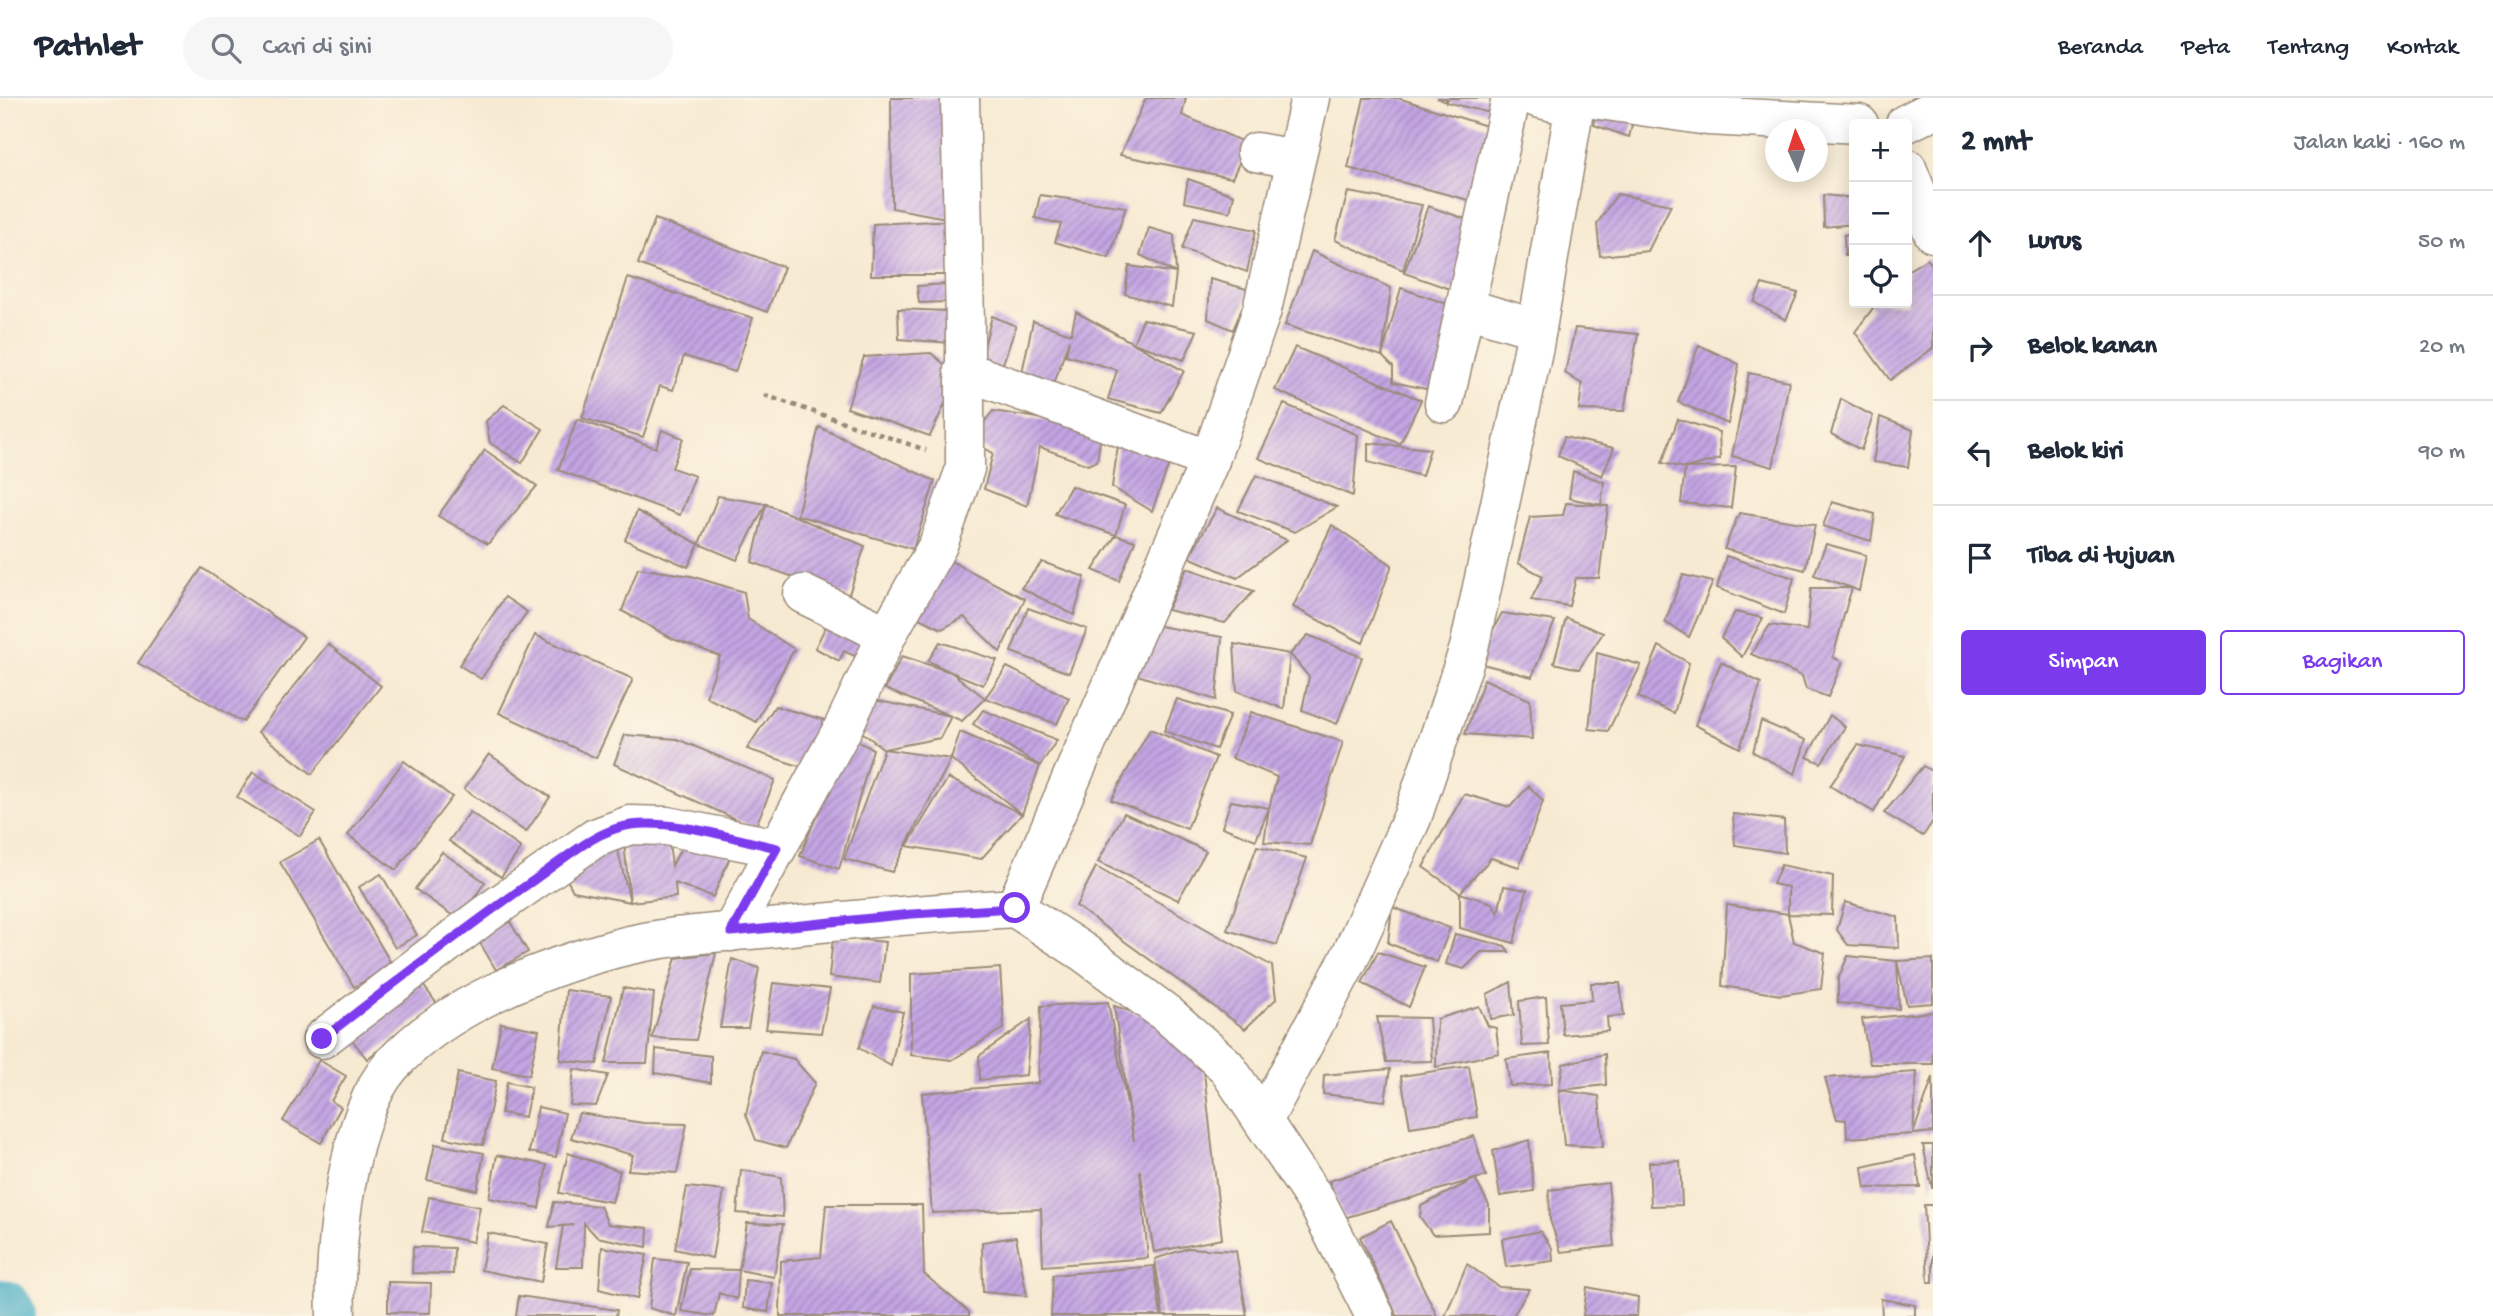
<!DOCTYPE html>
<html lang="id">
<head>
<meta charset="utf-8">
<style>
  :root { --surface:#fff; --page:#f6f6f7; --text:#1f2937; --muted:#747a83; --line:#e0e1e3; --accent:#7c3aed }
  body { margin:0; font-family:"Gochi Hand",sans-serif; background:var(--page); color:var(--text) }
  .controls { position:absolute; right:21px; top:21px; display:grid; overflow:hidden; border-radius:7px; box-shadow:0 4px 18px #0003 }
  .controls button { width:63px; height:63px; display:grid; place-items:center; padding:0; border:0; border-bottom:2px solid var(--line); background:var(--surface); color:var(--text); font:35px sans-serif }
  .compass { position:absolute; left:1765px; top:21px; width:63px; height:63px; border-radius:50%; background:var(--surface); box-shadow:0 4px 18px #0003; rotate:357deg }
  .stop { position:absolute; width:21px; height:21px; margin:-16px; border:5px solid #7c3aed; border-radius:50%; background:#fff }
  .stop.end { background:#7c3aed; border-color:#fff; box-shadow:0 2px 7px #0008 }
  .list { margin:0; padding:0; list-style:none }
  h2 { display:flex; justify-content:space-between; align-items:center; height:91px; margin:0; padding:0 28px; font-size:30px }
  h2 small { font-size:23px; font-weight:400; color:var(--muted) }
  .list li { display:grid; grid-template-columns:46px 1fr auto; gap:21px; align-items:center; box-sizing:border-box; height:105px; padding:0 28px; border-top:2px solid var(--line) }
  .list b { display:block; font-size:26px; white-space:nowrap }
  .list em { font-size:23px; font-style:normal; color:var(--muted) }
  .actions { display:flex; gap:14px; padding:21px 28px }
  .actions a { flex:1; padding:16px 0; border:2px solid var(--accent); border-radius:7px; text-align:center; font-size:24px; color:var(--accent) }
  .actions .main { background:var(--accent); color:#fff }
  .icon { flex:none; width:38px; height:38px; fill:none; stroke:currentColor; stroke-width:2; stroke-linecap:round; stroke-linejoin:round }
  .map { position:relative; flex:none; width:1933px; height:1218px; overflow:hidden }
  header { display:flex; align-items:center; gap:42px; box-sizing:border-box; height:98px; padding:0 35px; background:var(--surface); border-bottom:2px solid var(--line) }
  header strong { font-size:33px }
  nav { display:flex; gap:38px; margin-inline-start:auto; font-size:24px }
  .search { width:490px; height:63px; background:var(--page); display:flex; align-items:center; gap:18px; box-sizing:border-box; padding:0 24px; border-radius:38px; color:var(--muted); font-size:26px }
  main { display:flex }
  aside { flex:1; background:var(--surface) }
  .map>svg:first-child { display:block }
  .lines { fill:none; stroke-linecap:round; stroke-linejoin:round }
  .river { stroke:#44acc4; stroke-width:70 }
  .building { fill:url(#building-hatch) }
  .street-casing { stroke:#998a78; stroke-width:41 }
  .secondary-casing { stroke:#998a78; stroke-width:41 }
  .path { stroke:#998a78; stroke-width:4.5; stroke-dasharray:5 5; stroke-linecap:butt }
  .street { stroke:#fff; stroke-width:38 }
  .secondary { stroke:#fff; stroke-width:38 }
  .route { stroke:#7c3aed; stroke-width:9 }
</style>
</head>
<body>
<header>
<strong>Pathlet</strong>
<div class="search"><svg class="icon" aria-label="search" viewBox="0 0 24 24"><circle cx="10" cy="10" r="6"/><path d="M15 15l6 6"/></svg>Cari di sini</div>
<nav><a>Beranda</a><a>Peta</a><a>Tentang</a><a>Kontak</a></nav>
</header>
<main>
<div class="map">
<svg width="1933" height="1218" viewBox="0 0 1933 1218">
  <defs>
    <pattern id="building-hatch" width="6" height="6" patternUnits="userSpaceOnUse" patternTransform="scale(1.75)"><rect width="6" height="6" fill="#c4a5e4"/><path d="M-1 1l2-2M0 6l6-6M5 7l2-2" fill="none" stroke="#a087b8"/></pattern>
  </defs>
  <rect width="100%" height="100%" fill="#fcf5e5"/>
  <filter id="ink" filterUnits="userSpaceOnUse"><feTurbulence type="fractalNoise" baseFrequency=".0143" numOctaves="2"/><feDisplacementMap in="SourceGraphic" scale="14" xChannelSelector="R" yChannelSelector="G"/><feConvolveMatrix kernelMatrix="1 2 1 2 8 2 1 2 1" color-interpolation-filters="sRGB"/></filter>
  <filter id="wash" filterUnits="userSpaceOnUse"><feTurbulence type="fractalNoise" baseFrequency=".00686" numOctaves="4" result="noise"/><feDisplacementMap in="SourceGraphic" scale="28" xChannelSelector="R" yChannelSelector="G"/><feGaussianBlur stdDeviation="1.57" result="paint"/><feColorMatrix in="noise" values="0 0 0 0 0 0 0 0 0 0 0 0 0 0 0 0 0 1.4 0 .05"/><feComposite in="paint" operator="in"/></filter>
  <g filter="url(#wash)">
    <rect width="100%" height="100%" fill="#f7ead2"/>
    <g class="lines">
      <polyline class="river" points="0,1216 1,1218"/>
    </g>
    <g id="blocks">
      <g class="building">
        <polygon points="891,0 952,0 957,122 892,110"/>
        <polygon points="1146,0 1186,0 1182,17 1248,46 1232,80 1120,57"/>
        <polygon points="1364,0 1398,0 1499,32 1476,104 1348,70"/>
        <polygon points="1437,0 1446,0 1446,4 1449,0 1505,0 1502,18 1446,4"/>
        <polygon points="1593,6 1635,16 1629,39 1594,27"/>
        <polygon points="1188,81 1234,97 1230,114 1184,104"/>
        <polygon points="1348,94 1422,107 1403,172 1335,142"/>
        <polygon points="1617,96 1671,107 1648,153 1600,158 1597,126"/>
        <polygon points="1040,97 1126,109 1109,160 1055,144 1061,126 1035,120"/>
        <polygon points="1823,97 1853,100 1854,126 1824,129"/>
        <polygon points="1428,108 1480,126 1467,197 1404,175"/>
        <polygon points="1194,119 1256,132 1247,174 1182,151"/>
        <polygon points="655,121 784,169 767,214 638,166"/>
        <polygon points="957,122 958,177 871,177 873,126"/>
        <polygon points="1149,130 1174,137 1176,175 1172,209 1125,196 1129,168 1176,175 1140,157"/>
        <polygon points="1854,134 1854,158 1845,158 1844,137"/>
        <polygon points="1312,153 1391,190 1382,258 1285,227"/>
        <polygon points="1927,161 1933,168 1933,250 1890,282 1855,234 1873,210 1870,205 1907,205 1907,173"/>
        <polygon points="628,180 753,220 735,274 684,258 673,292 660,288 643,339 582,320"/>
        <polygon points="1210,181 1250,192 1233,232 1208,221"/>
        <polygon points="947,186 947,204 919,205 917,188"/>
        <polygon points="1762,186 1798,195 1786,222 1754,204"/>
        <polygon points="1401,190 1456,209 1440,294 1393,284 1393,269 1382,258"/>
        <polygon points="898,211 948,213 950,245 899,241"/>
        <polygon points="1076,214 1133,245 1143,221 1197,233 1184,262 1133,245 1184,273 1161,315 1108,301 1117,272 1066,257 1069,242 1054,286 1021,279 1033,223 1071,236"/>
        <polygon points="992,218 1016,228 999,277 980,265"/>
        <polygon points="1575,230 1638,236 1624,313 1579,312 1582,286 1565,275"/>
        <polygon points="1699,247 1739,266 1728,326 1678,304"/>
        <polygon points="1295,249 1421,302 1400,346 1275,292"/>
        <polygon points="931,255 958,278 930,338 847,310 864,259"/>
        <polygon points="1749,275 1789,283 1773,369 1732,358"/>
        <polygon points="1841,301 1873,318 1861,352 1831,336"/>
        <polygon points="1284,306 1358,337 1353,398 1258,360"/>
        <polygon points="504,307 543,331 522,365 490,345 486,323"/>
        <polygon points="993,313 1102,330 1097,363 1088,367 1040,349 1027,408 984,391 993,355 970,342"/>
        <polygon points="1880,319 1913,332 1908,369 1873,364"/>
        <polygon points="577,321 656,350 662,332 683,340 672,370 695,378 680,417 558,372"/>
        <polygon points="1678,321 1719,334 1720,361 1685,370 1662,365"/>
        <polygon points="819,329 935,383 913,451 797,417"/>
        <polygon points="1120,333 1172,358 1152,413 1112,389"/>
        <polygon points="1564,339 1614,350 1602,378 1558,358"/>
        <polygon points="1368,345 1430,351 1422,378 1368,364"/>
        <polygon points="485,352 537,388 488,446 438,418"/>
        <polygon points="1736,369 1731,410 1681,405 1685,370"/>
        <polygon points="1573,373 1604,384 1601,407 1569,400"/>
        <polygon points="1256,377 1337,409 1295,434 1238,413"/>
        <polygon points="1071,388 1125,407 1116,437 1055,416"/>
        <polygon points="718,398 766,406 737,462 699,446"/>
        <polygon points="1832,404 1875,416 1871,443 1823,428"/>
        <polygon points="1566,405 1608,408 1599,480 1576,480 1569,508 1531,502 1543,478 1518,465 1530,419 1563,417"/>
        <polygon points="766,406 865,448 848,499 752,464"/>
        <polygon points="1217,410 1287,442 1237,480 1189,459"/>
        <polygon points="637,413 699,446 688,469 625,442"/>
        <polygon points="1739,415 1815,427 1805,472 1724,451"/>
        <polygon points="1332,427 1392,467 1363,545 1293,509"/>
        <polygon points="1116,437 1135,443 1119,483 1093,472"/>
        <polygon points="1826,446 1866,457 1859,493 1852,490 1847,506 1833,559 1842,564 1828,599 1806,591 1802,578 1751,556 1770,527 1807,532 1811,490 1852,490 1814,477"/>
        <polygon points="939,457 1025,501 1000,554 964,519 942,531 906,514"/>
        <polygon points="1726,458 1794,480 1784,516 1717,490"/>
        <polygon points="1042,464 1085,479 1074,517 1021,490"/>
        <polygon points="202,470 304,539 243,624 138,565"/>
        <polygon points="638,470 691,478 744,494 748,521 794,551 756,624 706,599 720,558 673,541 622,513"/>
        <polygon points="1187,470 1254,493 1225,525 1167,512"/>
        <polygon points="1683,477 1713,484 1689,539 1665,524"/>
        <polygon points="505,499 527,514 481,581 459,567"/>
        <polygon points="1028,510 1087,531 1069,575 1011,554"/>
        <polygon points="1735,514 1763,520 1742,559 1721,540"/>
        <polygon points="1502,515 1555,523 1532,579 1475,564"/>
        <polygon points="832,516 874,537 861,561 844,553 839,563 815,550"/>
        <polygon points="1566,520 1603,535 1579,571 1554,565"/>
        <polygon points="1159,528 1222,539 1216,602 1134,576"/>
        <polygon points="535,537 633,581 596,660 499,615"/>
        <polygon points="1308,537 1362,559 1337,626 1302,612 1309,579 1290,556"/>
        <polygon points="940,544 997,562 983,587 951,574 985,600 962,623 951,618 940,640 884,651 951,661 892,774 844,761 884,651 855,629 875,602 951,618 885,591 902,558 951,574 928,563"/>
        <polygon points="328,546 381,588 312,676 258,634"/>
        <polygon points="1234,546 1290,556 1284,611 1237,593"/>
        <polygon points="1659,548 1689,565 1674,615 1638,599"/>
        <polygon points="1597,555 1641,567 1608,633 1589,631"/>
        <polygon points="1721,564 1761,585 1740,650 1695,627"/>
        <polygon points="1007,569 1069,600 1057,626 985,600"/>
        <polygon points="1484,581 1530,602 1532,641 1465,636"/>
        <polygon points="1177,601 1230,617 1216,651 1164,633"/>
        <polygon points="775,608 824,622 805,670 747,651"/>
        <polygon points="983,612 1057,642 1040,668 973,626"/>
        <polygon points="1251,614 1343,644 1310,747 1264,744 1269,710 1256,742 1222,729 1231,703 1269,710 1277,679 1232,660"/>
        <polygon points="1830,617 1845,629 1821,665 1807,659"/>
        <polygon points="1761,623 1806,642 1795,676 1753,654"/>
        <polygon points="1150,631 1216,659 1187,731 1111,702"/>
        <polygon points="960,634 1040,668 1022,716 951,661"/>
        <polygon points="625,637 677,641 775,682 755,730 614,666"/>
        <polygon points="849,639 873,651 839,771 800,758"/>
        <polygon points="1858,647 1905,658 1874,714 1830,688"/>
        <polygon points="489,656 550,699 526,734 464,691"/>
        <polygon points="404,663 452,699 396,772 348,737"/>
        <polygon points="1923,668 1933,674 1933,723 1923,738 1884,715"/>
        <polygon points="253,674 316,714 300,738 237,699"/>
        <polygon points="948,680 1022,716 981,761 907,748"/>
        <polygon points="1529,688 1543,703 1519,769 1491,760 1460,795 1423,769 1464,696 1510,709"/>
        <polygon points="470,714 521,750 501,779 449,743"/>
        <polygon points="1124,715 1206,753 1178,802 1098,764"/>
        <polygon points="1733,716 1784,722 1785,755 1735,747"/>
        <polygon points="667,730 672,768 686,740 733,752 713,799 675,785 676,799 630,804 624,744"/>
        <polygon points="615,740 630,804 573,793 561,770"/>
        <polygon points="319,742 392,867 354,889 280,764"/>
        <polygon points="1257,748 1307,760 1277,847 1227,832"/>
        <polygon points="442,754 485,784 459,822 415,791"/>
        <polygon points="1781,767 1833,778 1832,817 1788,816 1794,844 1825,855 1821,891 1781,897 1722,888 1727,807 1788,816 1788,789 1773,786"/>
        <polygon points="1096,769 1272,868 1276,901 1245,931 1076,808"/>
        <polygon points="381,776 417,837 395,850 359,789"/>
        <polygon points="1504,788 1527,792 1514,845 1460,830 1460,795 1492,805 1498,815"/>
        <polygon points="1845,804 1898,819 1899,850 1848,847 1837,832"/>
        <polygon points="1392,809 1450,830 1437,864 1388,845"/>
        <polygon points="504,814 528,854 496,872 473,833"/>
        <polygon points="1455,836 1505,848 1509,854 1481,854 1464,871 1446,866"/>
        <polygon points="833,839 885,844 880,885 829,879"/>
        <polygon points="1378,854 1425,869 1409,909 1362,885"/>
        <polygon points="716,855 696,942 652,940 676,860"/>
        <polygon points="1848,858 1897,863 1933,861 1933,905 1907,907 1897,863 1899,911 1838,905 1838,881"/>
        <polygon points="732,861 759,870 748,930 720,930"/>
        <polygon points="1000,870 1004,930 952,962 911,957 911,876"/>
        <polygon points="418,880 437,906 367,961 346,934"/>
        <polygon points="1511,884 1514,917 1491,921 1487,896"/>
        <polygon points="773,885 830,891 821,935 766,931"/>
        <polygon points="1591,885 1620,885 1624,918 1607,919 1608,933 1563,937 1560,905 1592,902"/>
        <polygon points="623,890 654,895 647,965 606,965"/>
        <polygon points="566,892 611,898 597,966 560,962"/>
        <polygon points="1546,899 1549,947 1522,948 1519,903"/>
        <polygon points="1108,904 1134,1043 1114,908 1168,925 1204,974 1222,1141 1154,1154 1140,1072 1148,1160 1043,1168 1041,1111 932,1115 922,995 1038,985 1041,908"/>
        <polygon points="874,908 903,914 891,968 859,950"/>
        <polygon points="1479,908 1488,928 1496,930 1499,955 1436,969 1437,921"/>
        <polygon points="1933,914 1933,966 1870,966 1862,921"/>
        <polygon points="1377,919 1429,920 1432,963 1386,964"/>
        <polygon points="1031,921 1026,977 980,982 979,958"/>
        <polygon points="501,925 539,932 529,977 492,970"/>
        <polygon points="656,951 711,958 711,985 655,975"/>
        <polygon points="761,953 794,961 815,985 786,1050 756,1042 746,1016"/>
        <polygon points="1551,955 1552,986 1510,988 1506,961"/>
        <polygon points="1605,956 1606,987 1559,992 1563,966"/>
        <polygon points="319,962 346,978 331,1003 341,1009 321,1045 283,1023"/>
        <polygon points="1469,968 1477,1019 1410,1029 1401,978"/>
        <polygon points="574,971 608,977 596,1008 570,1007"/>
        <polygon points="1390,971 1385,1003 1323,996 1324,977"/>
        <polygon points="1917,974 1913,1036 1847,1040 1846,1022 1837,1021 1825,980"/>
        <polygon points="458,975 496,983 483,1047 445,1040"/>
        <polygon points="1933,979 1933,1034 1913,1036"/>
        <polygon points="507,984 531,989 525,1019 501,1015"/>
        <polygon points="1559,992 1599,998 1603,1049 1564,1047"/>
        <polygon points="538,1009 565,1015 556,1059 529,1054"/>
        <polygon points="579,1015 643,1025 687,1026 677,1075 628,1072 633,1057 571,1040"/>
        <polygon points="1474,1038 1486,1078 1475,1081 1489,1107 1489,1134 1433,1137 1420,1119 1421,1108 1475,1081 1344,1120 1329,1083"/>
        <polygon points="1529,1042 1534,1093 1500,1098 1493,1053"/>
        <polygon points="435,1046 484,1055 477,1092 427,1082"/>
        <polygon points="1923,1047 1933,1047 1933,1090 1932,1090"/>
        <polygon points="568,1055 620,1073 612,1104 559,1095"/>
        <polygon points="497,1057 547,1067 539,1110 489,1100"/>
        <polygon points="1915,1057 1920,1089 1865,1090 1862,1069"/>
        <polygon points="1680,1063 1682,1107 1651,1108 1649,1064"/>
        <polygon points="741,1072 781,1079 783,1119 737,1115"/>
        <polygon points="1608,1085 1614,1148 1561,1154 1550,1122 1549,1092"/>
        <polygon points="687,1089 724,1093 712,1160 675,1151"/>
        <polygon points="429,1099 480,1109 473,1144 422,1134"/>
        <polygon points="554,1104 600,1108 608,1126 648,1130 647,1149 597,1139 584,1125 583,1169 556,1169 563,1128 573,1127 549,1129"/>
        <polygon points="826,1107 922,1107 924,1176 969,1214 969,1218 780,1218 781,1163 821,1159"/>
        <polygon points="1924,1107 1933,1107 1933,1185 1928,1185"/>
        <polygon points="1391,1123 1437,1218 1397,1218 1360,1139"/>
        <polygon points="747,1125 783,1126 774,1179 739,1172"/>
        <polygon points="1540,1133 1552,1150 1553,1163 1506,1169 1502,1141"/>
        <polygon points="488,1135 548,1146 541,1184 481,1172"/>
        <polygon points="1016,1139 1027,1198 983,1194 982,1144"/>
        <polygon points="413,1149 454,1150 453,1176 412,1175"/>
        <polygon points="602,1149 647,1157 637,1201 599,1191"/>
        <polygon points="1188,1150 1236,1153 1247,1218 1163,1218 1155,1161"/>
        <polygon points="655,1161 687,1164 676,1218 649,1210"/>
        <polygon points="1467,1166 1499,1189 1529,1191 1513,1218 1445,1218"/>
        <polygon points="1154,1168 1161,1218 1051,1218 1053,1177"/>
        <polygon points="690,1171 739,1172 737,1201 719,1195 714,1218 681,1213"/>
        <polygon points="745,1182 772,1185 768,1214 743,1210"/>
        <polygon points="388,1184 431,1185 430,1215 388,1214"/>
        <polygon points="1587,1189 1638,1199 1637,1218 1583,1218"/>
        <polygon points="519,1198 617,1212 616,1218 516,1218"/>
        <polygon points="1881,1201 1915,1207 1915,1218 1882,1218"/>
      </g>
    </g>
  </g>
  <g filter="url(#ink)">
    <use href="#blocks" fill-opacity="0" stroke="#998a78" stroke-width="2"/>
    <g class="lines">
      <defs>
        <g id="street">
          <polyline points="1537,0 1574,9"/>
          <polyline points="1587,0 1708,18 1859,26"/>
          <polyline points="1905,26 1933,12"/>
          <polyline points="1256,54 1295,61"/>
          <polyline points="1907,70 1933,135"/>
          <polyline points="1466,210 1537,231"/>
          <polyline points="963,272 1210,362"/>
          <polyline points="1444,305 1511,0"/>
          <polyline points="803,496 887,537"/>
          <polyline points="1015,810 1083,854 1167,916 1226,968 1318,1106 1375,1218"/>
          <polyline points="731,834 843,630 887,537 938,447 965,371 965,225 960,0"/>
          <polyline points="322,941 486,816 595,740 630,727 667,728 777,750"/>
          <polyline points="1264,1021 1349,861 1412,720 1469,550 1534,248 1576,0"/>
        </g>
        <path id="secondary" d="M336,1218C333,1153 347,1018 391,968C443,909 540,871 614,851C661,838 713,835 761,831C846,822 930,815 1015,810L1210,362L1262,212L1310,0"/>
      </defs>
      <use href="#street" class="street-casing"/>
      <use href="#secondary" class="secondary-casing"/>
      <polyline class="path" points="764,297 926,352"/>
      <use href="#street" class="street"/>
      <use href="#secondary" class="secondary"/>
    </g>
  </g>
  <g class="lines" filter="url(#ink)">
    <path class="route" d="M322,941C392,887 462,832 534,782C563,762 595,732 631,727C674,721 734,741 777,750L731,834L912,816L1015,810"/>
  </g>
</svg>
<div class="controls">
<button>+</button>
<button>−</button>
<button><svg class="icon" aria-label="locate" viewBox="0 0 24 24"><circle cx="12" cy="12" r="6"/><path d="M12 2v4M12 18v4M2 12h4M18 12h4"/></svg></button>
</div>
<svg class="compass" viewBox="-18 -18 36 36"><path d="M0-13l5 13h-10z" fill="#e53935"/><path d="M0 13l5-13h-10z" fill="#747a83"/></svg>
<div class="stop" style="left:1015px;top:810px"></div>
<div class="stop end" style="left:322px;top:941px"></div>
</div>
<aside>
<h2>2 mnt<small>Jalan kaki · 160 m</small></h2>
<ul class="list">
<li><svg class="icon" aria-label="ahead" viewBox="0 0 24 24"><path d="M12 20V5M6 11l6-6 6 6"/></svg><div><b>Lurus</b></div><em>50 m</em></li>
<li><svg class="icon" aria-label="right" viewBox="0 0 24 24"><path d="M7 20v-9h11M14 6l5 5-5 5"/></svg><div><b>Belok kanan</b></div><em>20 m</em></li>
<li><svg class="icon" aria-label="left" viewBox="0 0 24 24"><path d="M17 20v-9H6M10 6l-5 5 5 5"/></svg><div><b>Belok kiri</b></div><em>90 m</em></li>
<li><svg class="icon" aria-label="arrive" viewBox="0 0 24 24"><path d="M6 21V4h12l-3 4 3 4H6"/></svg><div><b>Tiba di tujuan</b></div></li>
</ul>
<div class="actions"><a class="main">Simpan</a><a>Bagikan</a></div>
</aside>
</main>
</body>
</html>
